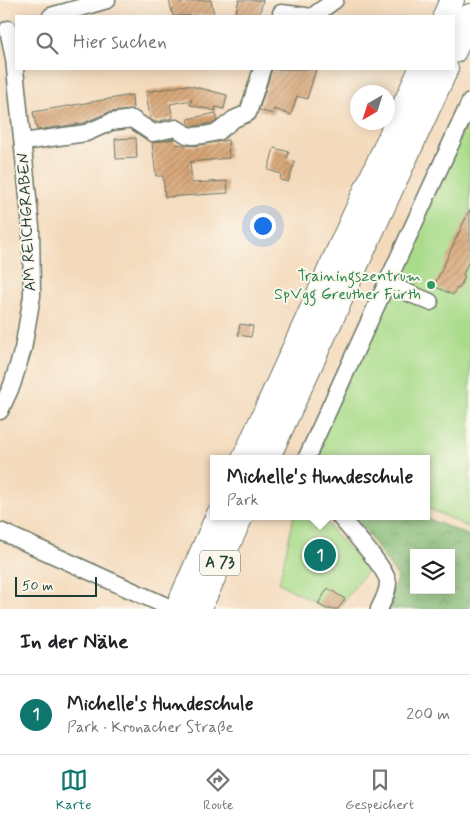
<!DOCTYPE html>
<html lang="de">
<head>
<meta charset="utf-8">
<style>
  :root { --surface:#fff; --page:#f2f2f2; --text:#202124; --muted:#757577; --line:#e0e0e0; --accent:#0f766e }
  body { margin:0; font-family:Mynerve,sans-serif; background:var(--page); color:var(--text) }
  .controls { position:absolute; right:15px; bottom:15px; display:grid; overflow:hidden; border-radius:0px; box-shadow:0 2px 12px #0003 }
  .controls button { width:45px; height:45px; display:grid; place-items:center; padding:0; border:0; border-bottom:1px solid var(--line); background:var(--surface); color:var(--text); font:25px sans-serif }
  .compass { position:absolute; left:350px; top:85px; width:45px; height:45px; border-radius:50%; background:var(--surface); box-shadow:0 2px 12px #0003; rotate:219deg }
  .scale { position:absolute; left:15px; bottom:12px; width:82px; box-sizing:border-box; padding-left:5px; border:2px solid #1f3d34; border-top:0; font-size:14px; line-height:18px; white-space:nowrap; color:#1f3d34; -webkit-text-stroke:4px #fbf7ec; paint-order:stroke }
  .you { position:absolute; left:262px; top:225px; width:18px; height:18px; margin:-12px; border:4px solid #fff; border-radius:50%; background:#1a73e8; box-shadow:0 0 0 8px #1a73e833 }
  .badge { display:grid; place-items:center; width:32px; height:32px; border-radius:50%; background:var(--accent); color:#fff; font-size:16px; font-weight:700 }
  .pin { position:absolute; translate:-50% -50%; border:2px solid #fff; box-shadow:0 1px 5px #0006 }
  .popup { position:absolute; left:210px; top:455px; width:220px; height:65px; box-sizing:border-box; display:grid; place-content:center; border-radius:0px; background:var(--surface); filter:drop-shadow(0 1px 4px #0005); font-size:16px; white-space:nowrap; color:var(--muted) }
  .popup b { font-size:19px; color:var(--text) }
  .popup::after { content:''; position:absolute; left:50%; top:100%; margin-left:-10px; border:10px solid transparent; border-top-color:var(--surface) }
  .list { margin:0; padding:0; list-style:none }
  h2 { display:flex; justify-content:space-between; align-items:center; height:65px; margin:0; padding:0 20px; font-size:21px }
  h2 small { font-size:16px; font-weight:400; color:var(--muted) }
  .list li { display:grid; grid-template-columns:32px 1fr auto; gap:15px; align-items:center; box-sizing:border-box; height:80px; padding:0 20px; border-top:1px solid var(--line) }
  .list b { display:block; font-size:19px; white-space:nowrap }
  .list p { margin:0; font-size:16px; white-space:nowrap; color:var(--muted) }
  .list em { font-size:16px; font-style:normal; color:var(--muted) }
  .icon { flex:none; width:28px; height:28px; fill:none; stroke:currentColor; stroke-width:2; stroke-linecap:round; stroke-linejoin:round }
  .map { position:relative; flex:none; width:470px; height:609px; overflow:hidden }
  .search { position:absolute; background:var(--surface); box-shadow:0 2px 12px #0003; left:15px; right:15px; top:15px; height:55px; display:flex; align-items:center; gap:12px; box-sizing:border-box; padding:0 18px; border-radius:0px; color:var(--muted); font-size:19px }
  .sheet { height:145px; background:var(--surface) }
  nav { display:flex; justify-content:space-around; align-items:center; box-sizing:border-box; height:70px; border-top:1px solid var(--line); background:var(--surface); font-size:14px; color:var(--muted) }
  nav a { display:grid; justify-items:center; gap:2px }
  nav .on { color:var(--accent) }
  .map>svg:first-child { display:block }
  .forest { fill:url(#forest-crowns); stroke:#527c55; fill-rule:evenodd }
  .park { fill:#a9db8a; stroke:#648c5f }
  .building { fill:url(#building-hatch) }
  .lines { fill:none; stroke-linecap:round; stroke-linejoin:round }
  .minor-casing { stroke:#6a7464; stroke-width:19 }
  .highway-casing { stroke:#6a7464; stroke-width:26 }
  .minor { stroke:#fff; stroke-width:16 }
  .highway { stroke:#fff; stroke-width:24 }
  .leisure-dot { fill:#2e9e5b; stroke:#fbf7ec; stroke-width:2 }
  .labels { text-anchor:middle; dominant-baseline:central; stroke-width:4; stroke-linejoin:round; paint-order:stroke }
  .shield { fill:#fbf7ec; stroke:#61756b; stroke-width:1 }
  .shield-label { font-size:15px; font-weight:bold; fill:#1f3d34 }
  .street-label { font-size:16px; fill:#1f3d34; stroke:#fbf7ec }
  .leisure-label { font-size:16px; fill:#27864d; stroke:#fbf7ec; text-anchor:end }
</style>
</head>
<body>
<div class="map">
<svg width="470" height="609" viewBox="0 0 470 609">
  <defs>
    <pattern id="forest-crowns" width="20" height="18" patternUnits="userSpaceOnUse" patternTransform="scale(1.25)"><rect width="20" height="18" fill="#86bb76"/><path d="M2 6a3 3 0 1 1 6 0M12 15a3 3 0 1 1 6 0" fill="none" stroke="#6d9962"/></pattern>
    <pattern id="building-hatch" width="6" height="6" patternUnits="userSpaceOnUse" patternTransform="scale(1.25)"><rect width="6" height="6" fill="#d7a474"/><path d="M-1 1l2-2M0 6l6-6M5 7l2-2" fill="none" stroke="#ae8760"/></pattern>
  </defs>
  <rect width="100%" height="100%" fill="#fbf7ec"/>
  <filter id="ink" filterUnits="userSpaceOnUse"><feTurbulence type="fractalNoise" baseFrequency=".02" numOctaves="2"/><feDisplacementMap in="SourceGraphic" scale="10" xChannelSelector="R" yChannelSelector="G"/><feConvolveMatrix kernelMatrix="1 2 1 2 8 2 1 2 1" color-interpolation-filters="sRGB"/></filter>
  <filter id="wash" filterUnits="userSpaceOnUse"><feTurbulence type="fractalNoise" baseFrequency=".0096" numOctaves="4" result="noise"/><feDisplacementMap in="SourceGraphic" scale="20" xChannelSelector="R" yChannelSelector="G"/><feGaussianBlur stdDeviation="1.12" result="paint"/><feColorMatrix in="noise" values="0 0 0 0 0 0 0 0 0 0 0 0 0 0 0 0 0 1.4 0 .05"/><feComposite in="paint" operator="in"/></filter>
  <g filter="url(#wash)">
    <rect width="100%" height="100%" fill="#f4dabc"/>
    <path class="forest" d="M355,516H422L470,536V609H384L398,577ZM414,553H451V590H414Z"/>
    <g class="park">
      <polygon points="470,116 470,528 426,507 426,459 321,459 313,455"/>
      <polygon points="294,516 321,516 342,542 369,568 338,609 326,609 279,583"/>
    </g>
    <g id="blocks">
      <g class="building">
        <polygon points="169,0 180,0 181,3 199,0 211,0 214,15 173,16"/>
        <polygon points="239,0 263,0 259,16 235,15"/>
        <polygon points="272,69 316,69 307,99 297,96 291,115 274,109 273,114 259,110"/>
        <polygon points="187,85 227,95 224,109 215,107 216,111 190,105 192,100 170,104 173,118 155,122 150,119 146,92"/>
        <polygon points="132,95 133,110 109,112 83,123 37,130 33,112"/>
        <polygon points="216,113 217,120 214,123 193,126 189,124 188,119"/>
        <polygon points="136,138 137,158 116,159 115,139"/>
        <polygon points="174,139 175,144 194,146 228,140 229,158 190,162 192,183 227,181 228,193 165,197 163,176 156,176 152,143"/>
        <polygon points="274,148 289,152 287,159 295,162 288,182 280,180 281,174 268,170"/>
        <polygon points="470,209 470,258 463,275 465,276 459,289 457,288 453,295 434,286"/>
        <polygon points="240,324 253,326 251,337 238,335"/>
        <polygon points="328,588 345,599 338,609 326,609 318,604"/>
      </g>
    </g>
  </g>
  <g filter="url(#ink)">
    <use href="#blocks" fill-opacity="0" stroke="#6a7464" stroke-width="1"/>
    <g class="lines">
      <defs>
        <g id="minor">
          <polyline points="281,13 306,16"/>
          <polyline points="51,16 107,0"/>
          <polyline points="313,16 335,0"/>
          <polyline points="23,142 86,133 111,122 132,119 153,133 176,128 187,135 193,136 204,135 218,132 234,119 248,113 262,69"/>
          <polyline points="387,284 430,302"/>
          <polyline points="0,411 12,385 23,349 32,296 31,227 14,59 8,29"/>
          <polyline points="306,459 470,102"/>
          <path d="M339,516C349,528 388,570 388,583C388,592 383,601 379,609"/>
          <polyline points="0,531 173,609"/>
        </g>
        <g id="highway">
          <polyline points="445,16 452,0"/>
          <polyline points="454,51 470,16"/>
          <polyline points="244,459 421,69"/>
          <polyline points="267,459 446,69"/>
          <polyline points="177,609 218,516"/>
          <polyline points="199,609 241,516"/>
        </g>
      </defs>
      <use href="#minor" class="minor-casing"/>
      <use href="#highway" class="highway-casing"/>
      <use href="#minor" class="minor"/>
      <use href="#highway" class="highway"/>
    </g>
  </g>
  <circle class="leisure-dot" cx="431" cy="285" r="5"/>
  <g class="labels">
    <rect class="shield" x="200" y="550.5" width="40" height="25" rx="4"/>
    <g class="shield-label">
      <text x="220" y="563">A 73</text>
    </g>
    <g class="street-label">
      <text transform="translate(27 222) rotate(-93)">AM REICHGRABEN</text>
    </g>
    <g class="leisure-label">
      <text x="421" y="276">Trainingszentrum<tspan x="421" dy="18">SpVgg Greuther Fürth</tspan></text>
    </g>
  </g>
</svg>
<div class="controls">
<button><svg class="icon" aria-label="layers" viewBox="0 0 24 24"><path d="M12 4l9 5-9 5-9-5zM3 14l9 5 9-5"/></svg></button>
</div>
<svg class="compass" viewBox="-18 -18 36 36"><path d="M0-13l5 13h-10z" fill="#e53935"/><path d="M0 13l5-13h-10z" fill="#757577"/></svg>
<div class="scale">50 m</div>
<div class="you"></div>
<div class="pin badge" style="left:320px;top:555px">1</div>
<div class="popup"><b>Michelle's Hundeschule</b>Park</div>
<div class="search"><svg class="icon" aria-label="search" viewBox="0 0 24 24"><circle cx="10" cy="10" r="6"/><path d="M15 15l6 6"/></svg>Hier suchen</div>
</div>
<section class="sheet">
<h2>In der Nähe<small></small></h2>
<ul class="list">
<li><span class="badge">1</span><div><b>Michelle's Hundeschule</b><p>Park · Kronacher Straße</p></div><em>200 m</em></li>
</ul>
</section>
<nav>
<a class="on"><svg class="icon" aria-label="map" viewBox="0 0 24 24"><path d="M3 6l6-2 6 2 6-2v14l-6 2-6-2-6 2zM9 4v14M15 6v14"/></svg>Karte</a>
<a><svg class="icon" aria-label="directions" viewBox="0 0 24 24"><path d="M12 3l9 9-9 9-9-9zM9 14v-3h6M13 9l2 2-2 2"/></svg>Route</a>
<a><svg class="icon" aria-label="saved" viewBox="0 0 24 24"><path d="M7 4h10v16l-5-4-5 4z"/></svg>Gespeichert</a>
</nav>
</body>
</html>
